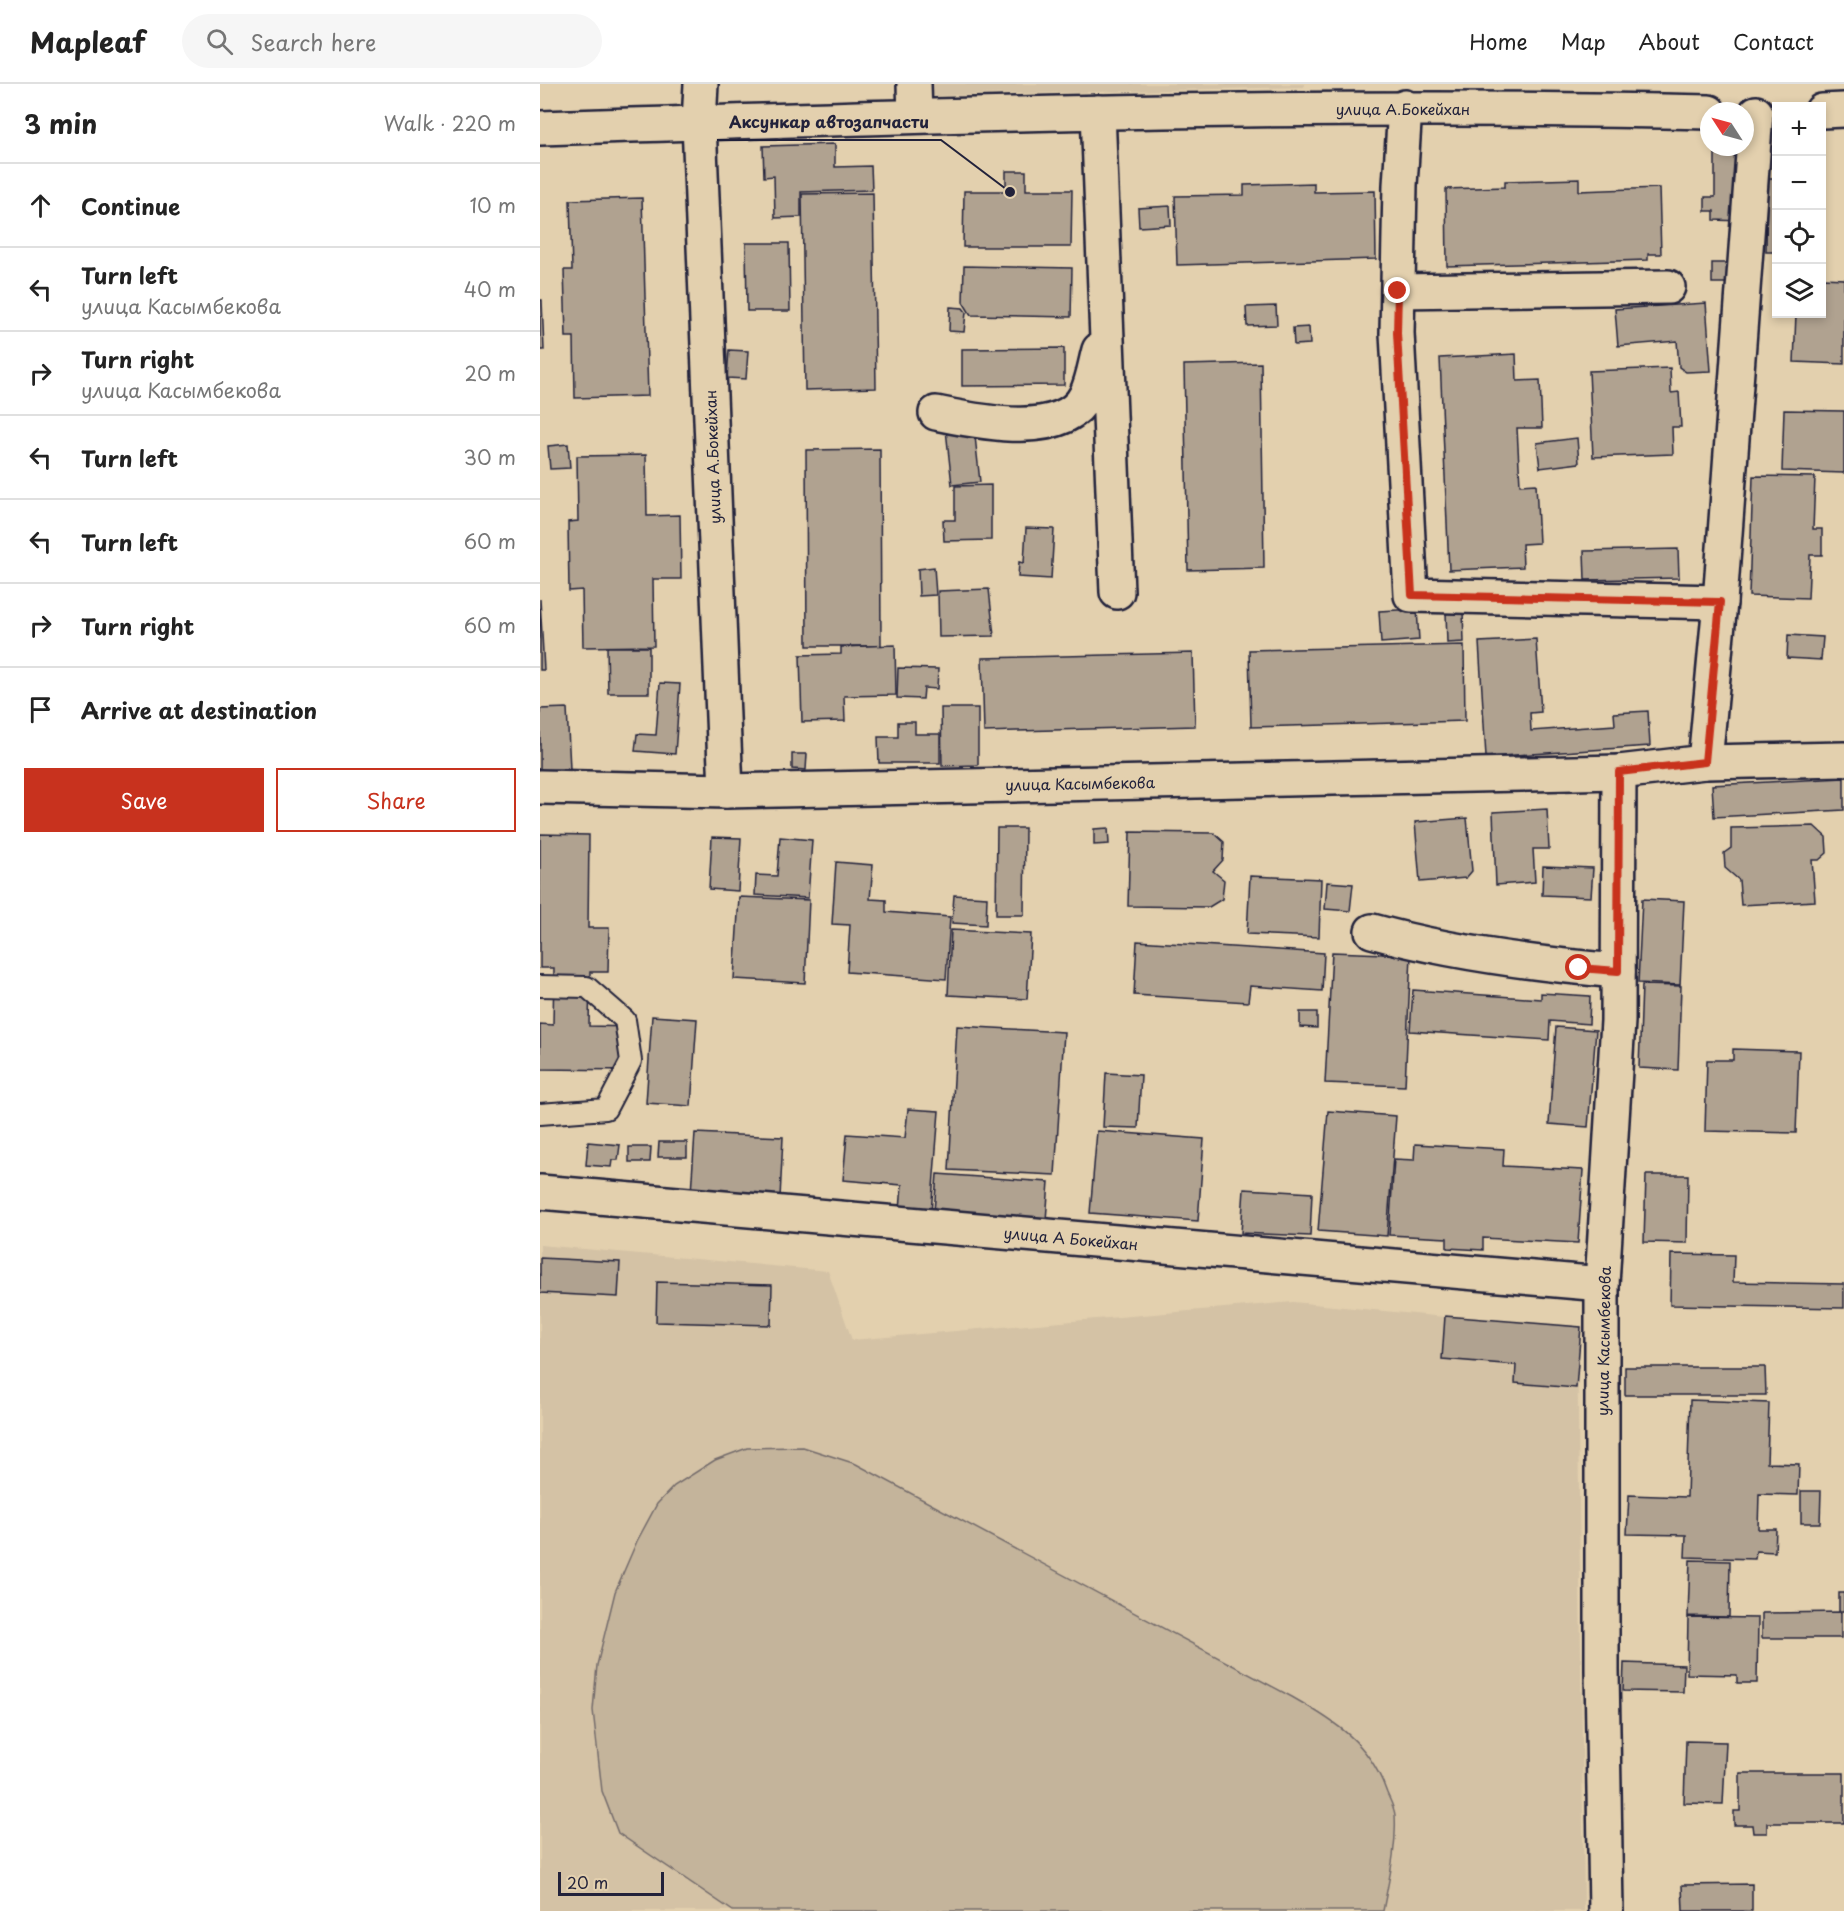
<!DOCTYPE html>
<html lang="en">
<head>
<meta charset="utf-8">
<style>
  :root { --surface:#fff; --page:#f6f6f6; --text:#222; --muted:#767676; --line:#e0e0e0; --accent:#c8321e }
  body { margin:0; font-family:"Playpen Sans",sans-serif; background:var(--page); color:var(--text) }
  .controls { position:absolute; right:18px; top:18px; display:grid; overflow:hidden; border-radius:0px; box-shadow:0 3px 9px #0003 }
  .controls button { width:54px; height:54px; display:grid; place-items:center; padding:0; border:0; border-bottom:2px solid var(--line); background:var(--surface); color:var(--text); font:30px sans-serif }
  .compass { position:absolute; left:1160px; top:18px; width:54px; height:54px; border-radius:50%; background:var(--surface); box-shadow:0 3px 9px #0003; rotate:306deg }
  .scale { position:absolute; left:18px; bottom:15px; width:106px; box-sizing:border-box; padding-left:6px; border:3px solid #22223b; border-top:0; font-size:16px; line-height:21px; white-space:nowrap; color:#22223b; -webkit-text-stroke:4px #e3d0ae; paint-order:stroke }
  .stop { position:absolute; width:18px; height:18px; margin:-14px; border:4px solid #c8321e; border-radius:50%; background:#fff }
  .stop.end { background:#c8321e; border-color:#fff; box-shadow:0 2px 6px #0008 }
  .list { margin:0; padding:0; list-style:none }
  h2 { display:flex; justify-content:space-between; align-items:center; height:78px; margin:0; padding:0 24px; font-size:26px }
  h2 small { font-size:20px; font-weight:400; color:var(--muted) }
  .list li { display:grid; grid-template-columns:39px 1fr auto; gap:18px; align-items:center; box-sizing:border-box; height:84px; padding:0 24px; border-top:2px solid var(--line) }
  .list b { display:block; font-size:22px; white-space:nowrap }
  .list p { margin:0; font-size:20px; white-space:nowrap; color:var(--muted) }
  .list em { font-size:20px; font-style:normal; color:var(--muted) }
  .actions { display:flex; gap:12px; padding:18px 24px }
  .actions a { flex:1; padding:14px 0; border:2px solid var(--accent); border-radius:0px; text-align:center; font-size:21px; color:var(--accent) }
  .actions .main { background:var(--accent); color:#fff }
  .icon { flex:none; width:33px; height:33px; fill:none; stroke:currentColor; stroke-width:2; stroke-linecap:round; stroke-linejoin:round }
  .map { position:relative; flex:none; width:1304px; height:1827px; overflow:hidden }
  header { display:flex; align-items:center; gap:36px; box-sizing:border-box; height:84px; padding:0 30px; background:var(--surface); border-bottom:2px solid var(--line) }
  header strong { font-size:28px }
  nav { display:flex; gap:33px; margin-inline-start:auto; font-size:21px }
  .search { width:420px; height:54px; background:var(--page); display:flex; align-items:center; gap:15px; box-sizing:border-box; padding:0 21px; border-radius:33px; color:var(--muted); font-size:22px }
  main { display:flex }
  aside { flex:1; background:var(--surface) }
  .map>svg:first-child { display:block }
  .built { fill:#d4c2a5 }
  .green { fill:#c4b49b; stroke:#736b6b; stroke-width:1.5 }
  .building { fill:#b0a290; stroke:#22223b; stroke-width:1.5 }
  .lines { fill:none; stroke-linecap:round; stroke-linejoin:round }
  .service-casing { stroke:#22223b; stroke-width:24 }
  .minor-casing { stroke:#22223b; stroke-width:38 }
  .service { stroke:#e3d0ae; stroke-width:20 }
  .minor { stroke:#e3d0ae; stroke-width:33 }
  .route { stroke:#c8321e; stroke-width:8 }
  .labels { text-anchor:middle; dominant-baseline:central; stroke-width:6; stroke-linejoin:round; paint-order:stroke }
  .street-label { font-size:15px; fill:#22223b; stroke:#e3d0ae }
  .leader { fill:none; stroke:#22223b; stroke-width:2 }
  .callout-dot { fill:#22223b; stroke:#e3d0ae; stroke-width:2 }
  .callout-label { font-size:16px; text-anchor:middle; font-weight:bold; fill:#22223b; stroke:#e3d0ae; stroke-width:6; stroke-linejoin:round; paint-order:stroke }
</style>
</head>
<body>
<header>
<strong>Mapleaf</strong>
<div class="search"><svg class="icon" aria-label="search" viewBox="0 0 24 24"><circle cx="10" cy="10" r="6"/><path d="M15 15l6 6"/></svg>Search here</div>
<nav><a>Home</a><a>Map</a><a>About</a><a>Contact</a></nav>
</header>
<main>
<aside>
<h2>3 min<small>Walk · 220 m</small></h2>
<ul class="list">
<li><svg class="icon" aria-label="ahead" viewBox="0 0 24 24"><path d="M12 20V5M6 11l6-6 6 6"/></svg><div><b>Continue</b></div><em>10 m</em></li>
<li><svg class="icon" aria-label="left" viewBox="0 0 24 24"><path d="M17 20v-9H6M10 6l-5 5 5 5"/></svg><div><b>Turn left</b><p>улица Касымбекова</p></div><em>40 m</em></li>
<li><svg class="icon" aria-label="right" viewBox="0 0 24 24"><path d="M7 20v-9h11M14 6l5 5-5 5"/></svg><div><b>Turn right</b><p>улица Касымбекова</p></div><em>20 m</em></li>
<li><svg class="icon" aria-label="left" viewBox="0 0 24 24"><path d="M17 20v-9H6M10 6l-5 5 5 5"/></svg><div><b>Turn left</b></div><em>30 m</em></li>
<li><svg class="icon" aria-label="left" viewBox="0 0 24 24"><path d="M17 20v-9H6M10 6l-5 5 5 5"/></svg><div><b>Turn left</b></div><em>60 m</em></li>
<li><svg class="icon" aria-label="right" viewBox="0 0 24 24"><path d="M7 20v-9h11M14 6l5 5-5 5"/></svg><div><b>Turn right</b></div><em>60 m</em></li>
<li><svg class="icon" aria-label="arrive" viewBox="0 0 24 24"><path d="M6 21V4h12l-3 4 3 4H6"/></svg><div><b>Arrive at destination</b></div></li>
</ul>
<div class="actions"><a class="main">Save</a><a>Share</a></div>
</aside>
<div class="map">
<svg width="1304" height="1827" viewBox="0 0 1304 1827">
  <rect width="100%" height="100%" fill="#e3d0ae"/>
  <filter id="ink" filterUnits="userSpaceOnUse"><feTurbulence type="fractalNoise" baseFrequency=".0167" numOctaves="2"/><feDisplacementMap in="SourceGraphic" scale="12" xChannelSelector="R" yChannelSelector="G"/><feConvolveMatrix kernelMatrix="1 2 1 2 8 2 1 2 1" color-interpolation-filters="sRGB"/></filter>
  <g filter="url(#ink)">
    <g class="built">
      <polygon points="389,0 764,0 764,3 389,12"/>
      <polygon points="0,1161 288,1187 312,1256 753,1218 1037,1246 1044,1827 0,1827"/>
    </g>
    <path class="green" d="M263,1363L316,1380L752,1613C796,1638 830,1659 847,1709C850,1716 854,1723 855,1731C857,1763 849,1795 843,1827H193L78,1749L62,1707L53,1626L57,1581L75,1508L97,1457L117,1420L134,1402L175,1376L207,1364Z"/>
    <g class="building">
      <polygon points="295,60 295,83 331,82 332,106 261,108 261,133 235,134 234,92 224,93 223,62"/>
      <polygon points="1175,63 1201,63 1201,137 1174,136 1174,127 1165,127 1165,113 1175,113"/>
      <polygon points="466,87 486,87 486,106 532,106 531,163 423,163 424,107 466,107"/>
      <polygon points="1227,94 1236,94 1236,168 1226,168"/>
      <polygon points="1039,95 1039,107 1119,104 1121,170 1108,170 1108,176 907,182 906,105 965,103 965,97"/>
      <polygon points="774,99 774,108 835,107 836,175 637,181 635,112 704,111 704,101"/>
      <polygon points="333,109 336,304 265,306 262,110"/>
      <polygon points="102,114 108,312 35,314 34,253 26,253 24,186 32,186 30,116"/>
      <polygon points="630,122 631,141 599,143 598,124"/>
      <polygon points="206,159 249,159 250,227 207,227"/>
      <rect x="1172" y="179" width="27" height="20"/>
      <polygon points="424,182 532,184 531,233 431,231 423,218"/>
      <polygon points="1282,194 1304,195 1304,280 1254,278 1256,230 1282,230"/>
      <polygon points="0,216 2,216 4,266 0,266"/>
      <polygon points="1166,219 1171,287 1146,288 1139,283 1137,257 1078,262 1075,225"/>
      <polygon points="736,222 737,241 707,242 706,223"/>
      <polygon points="410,223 423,224 426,228 424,248 409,247"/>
      <polygon points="769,243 770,260 754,261 753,244"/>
      <polygon points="524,264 524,301 422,302 422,265"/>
      <polygon points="189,266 208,267 206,295 187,294"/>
      <polygon points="976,270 977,297 1000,296 1002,344 977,344 980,401 996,400 999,459 982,460 983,483 909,486 900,274"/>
      <polygon points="721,279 724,484 648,486 644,281"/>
      <polygon points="1130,284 1131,309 1139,308 1141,343 1132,343 1133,370 1053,373 1049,287"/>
      <polygon points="1244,326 1304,327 1304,389 1242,387"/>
      <polygon points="434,343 440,398 412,401 406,346"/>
      <polygon points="1037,354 1039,379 1000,384 997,359"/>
      <polygon points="28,360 30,384 10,385 8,362"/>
      <polygon points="340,365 341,562 267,562 266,366"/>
      <polygon points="106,371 107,432 140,431 141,495 113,495 114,562 43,563 42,506 29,507 28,438 38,437 37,372"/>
      <polygon points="1213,392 1275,393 1273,445 1282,445 1282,471 1270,471 1268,514 1209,512"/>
      <polygon points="451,401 451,456 404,457 403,436 415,436 415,402"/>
      <polygon points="486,444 514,445 511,495 478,493 479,478 484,479"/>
      <polygon points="1138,465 1139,494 1045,496 1044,467"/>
      <polygon points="394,483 396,511 379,512 378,485"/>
      <polygon points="449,505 454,552 399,553 398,507"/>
      <polygon points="0,515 4,586 0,586"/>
      <polygon points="877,525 879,556 841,559 839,527"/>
      <polygon points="923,527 924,558 907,559 906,528"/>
      <polygon points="1248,551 1283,553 1281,576 1247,574"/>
      <polygon points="996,555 1001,628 990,629 991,647 1075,641 1074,629 1108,627 1110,662 946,673 939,558"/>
      <polygon points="355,561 356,611 304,612 305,637 262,638 260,571 301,570 301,563"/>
      <polygon points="924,561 925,637 711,643 709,566"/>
      <polygon points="67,563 109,563 109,609 68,609"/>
      <polygon points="653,569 655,642 444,648 442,574"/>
      <polygon points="358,584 398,585 397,605 384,604 383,615 357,614"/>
      <polygon points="120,599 140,600 135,670 95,667 97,650 116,651"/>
      <polygon points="27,624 30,685 0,686 0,625"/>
      <polygon points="401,624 438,624 438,681 402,682"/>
      <polygon points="358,638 375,638 375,650 400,650 400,679 339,679 338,653 358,653"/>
      <polygon points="252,670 267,670 266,686 252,685"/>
      <polygon points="1304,694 1304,726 1174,733 1172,701"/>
      <polygon points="1007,725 1009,765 993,765 995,798 956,801 953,728"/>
      <polygon points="927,734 932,787 926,794 880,798 875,738"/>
      <polygon points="1274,742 1286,753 1287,769 1279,776 1272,776 1275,817 1201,821 1199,796 1185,784 1184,769 1191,764 1191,744"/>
      <polygon points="457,744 485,744 484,831 456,831"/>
      <polygon points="568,744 569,760 554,761 554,745"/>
      <polygon points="590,748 674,749 684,758 683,776 673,787 684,796 682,815 669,823 588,822"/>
      <polygon points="0,750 49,751 48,844 69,844 68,888 50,888 49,942 92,943 92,986 0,985 0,940 13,941 14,884 0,884"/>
      <polygon points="172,753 201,754 198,807 169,805"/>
      <polygon points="240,753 272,756 268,814 215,811 216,791 237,792"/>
      <polygon points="296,778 333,781 330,815 346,816 346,828 410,833 406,895 307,888 310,841 292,840"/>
      <polygon points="1003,782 1053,784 1051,813 1002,811"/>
      <polygon points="710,792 781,795 779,853 707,850"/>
      <polygon points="787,798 813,800 810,827 785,825"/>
      <polygon points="414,811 447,813 446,841 412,839"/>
      <polygon points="199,813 269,816 265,899 194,895"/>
      <polygon points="1102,815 1144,817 1140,901 1098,899"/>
      <polygon points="411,846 491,850 487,915 408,911"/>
      <polygon points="597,857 784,869 782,907 710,902 708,918 594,911"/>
      <polygon points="792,868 871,871 865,1002 785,999"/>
      <polygon points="1102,901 1141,902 1138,986 1099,984"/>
      <polygon points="873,906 1001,915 1001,909 1050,912 1049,940 1010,937 1009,956 870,947"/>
      <polygon points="760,928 777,928 777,944 760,943"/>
      <polygon points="112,932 157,935 151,1022 106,1019"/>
      <polygon points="417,942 524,948 515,1091 409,1086"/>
      <polygon points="1016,943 1056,946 1048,1043 1009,1040"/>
      <polygon points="1193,965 1259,967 1256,1049 1165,1047 1167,976 1193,976"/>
      <polygon points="566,989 601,991 598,1044 563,1043"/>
      <polygon points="368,1025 399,1027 391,1129 360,1126 362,1101 303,1096 307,1050 365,1054"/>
      <polygon points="788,1027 856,1032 847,1152 778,1147"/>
      <polygon points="557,1047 664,1055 658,1137 550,1129"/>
      <polygon points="155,1049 243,1053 240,1114 151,1109"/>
      <polygon points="48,1058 80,1061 78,1076 72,1076 71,1083 46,1081"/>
      <polygon points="119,1058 147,1058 147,1073 118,1073"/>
      <polygon points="875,1060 964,1065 963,1082 1043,1086 1038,1159 943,1154 943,1166 907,1164 907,1154 849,1151 854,1075 874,1076"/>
      <polygon points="89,1063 111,1063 110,1078 89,1078"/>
      <polygon points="397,1090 509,1098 506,1136 394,1128"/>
      <polygon points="1106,1091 1148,1091 1147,1159 1104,1158"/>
      <polygon points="704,1105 772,1109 770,1152 701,1149"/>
      <polygon points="1131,1170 1194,1171 1193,1198 1304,1200 1304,1224 1130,1221"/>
      <polygon points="0,1174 80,1178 78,1213 0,1209"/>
      <polygon points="117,1198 232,1201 231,1241 116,1238"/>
      <polygon points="905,1232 1041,1243 1036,1304 975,1299 976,1281 902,1275"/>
      <polygon points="1085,1283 1225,1283 1226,1311 1085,1311"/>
      <polygon points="1150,1316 1229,1319 1227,1379 1259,1380 1258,1411 1219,1410 1218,1445 1236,1445 1235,1468 1216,1467 1215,1475 1145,1473 1146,1451 1087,1450 1089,1411 1147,1413"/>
      <polygon points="1261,1407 1281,1407 1280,1439 1261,1439"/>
      <polygon points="1150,1476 1190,1477 1189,1533 1148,1532"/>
      <rect x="1299" y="1509" width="5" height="18"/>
      <polygon points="1301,1528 1301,1554 1222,1554 1222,1529"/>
      <polygon points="1148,1533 1218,1534 1217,1599 1197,1599 1197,1591 1147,1590"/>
      <polygon points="1084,1579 1144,1581 1143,1608 1083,1607"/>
      <polygon points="1146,1657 1186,1658 1183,1720 1144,1719"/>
      <polygon points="1200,1689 1304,1689 1304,1739 1227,1739 1227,1749 1213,1749 1212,1741 1194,1741 1194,1727 1200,1727"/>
      <polygon points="1212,1800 1212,1827 1143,1827 1142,1801"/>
    </g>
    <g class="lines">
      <defs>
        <polyline id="service" points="0,902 47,903 85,936 91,977 66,1025 0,1030"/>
        <g id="minor">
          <polyline points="161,0 159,39 186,707"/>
          <polyline points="374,0 375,32"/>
          <polyline points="865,23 860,101 857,249 871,511 1180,518"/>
          <polyline points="1282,27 1304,26"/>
          <polyline points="558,28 577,508"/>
          <path d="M0,44C390,31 779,19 1169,28"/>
          <polyline points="858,207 1128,203"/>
          <path d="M396,329C435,337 524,357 546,311C553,297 555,280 559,266"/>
          <polyline points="1165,678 1180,518 1216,29"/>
          <polyline points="0,703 186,707 1079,688 1165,678 1304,675"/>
          <path d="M832,847C911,869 996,880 1078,887"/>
          <polyline points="0,1108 1062,1200"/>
          <polyline points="1066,1827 1062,1586 1062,1200 1078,937 1079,688"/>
        </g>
      </defs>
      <use href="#service" class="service-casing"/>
      <use href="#minor" class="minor-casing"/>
      <use href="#service" class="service"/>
      <use href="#minor" class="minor"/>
    </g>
  </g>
  <g class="lines" filter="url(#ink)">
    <polyline class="route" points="858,207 857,249 872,511 1180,518 1165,678 1079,688 1078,887 1039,884"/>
  </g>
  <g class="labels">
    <g class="street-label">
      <text x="863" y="24">улица А.Бокейхан</text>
      <text transform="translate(172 373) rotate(-92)">улица А.Бокейхан</text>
      <text transform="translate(540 699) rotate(-1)">улица Касымбекова</text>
      <text transform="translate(531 1154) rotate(5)">улица А Бокейхан</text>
      <text transform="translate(1063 1257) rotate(-89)">улица Касымбекова</text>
    </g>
  </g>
  <path class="leader" d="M470 108L401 56H177"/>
  <circle class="callout-dot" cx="470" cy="108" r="6"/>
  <g class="callout-label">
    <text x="289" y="44">Аксункар автозапчасти</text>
  </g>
</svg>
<div class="controls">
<button>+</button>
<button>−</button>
<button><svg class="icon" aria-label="locate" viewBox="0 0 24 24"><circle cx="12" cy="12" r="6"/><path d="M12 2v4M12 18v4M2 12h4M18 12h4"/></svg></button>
<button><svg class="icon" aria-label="layers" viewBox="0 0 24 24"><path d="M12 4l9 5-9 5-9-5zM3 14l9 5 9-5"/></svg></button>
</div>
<svg class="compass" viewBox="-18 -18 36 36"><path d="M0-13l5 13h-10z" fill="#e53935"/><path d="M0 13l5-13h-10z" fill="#767676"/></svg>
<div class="scale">20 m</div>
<div class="stop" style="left:1039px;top:884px"></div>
<div class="stop end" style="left:858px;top:207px"></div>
</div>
</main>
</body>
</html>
